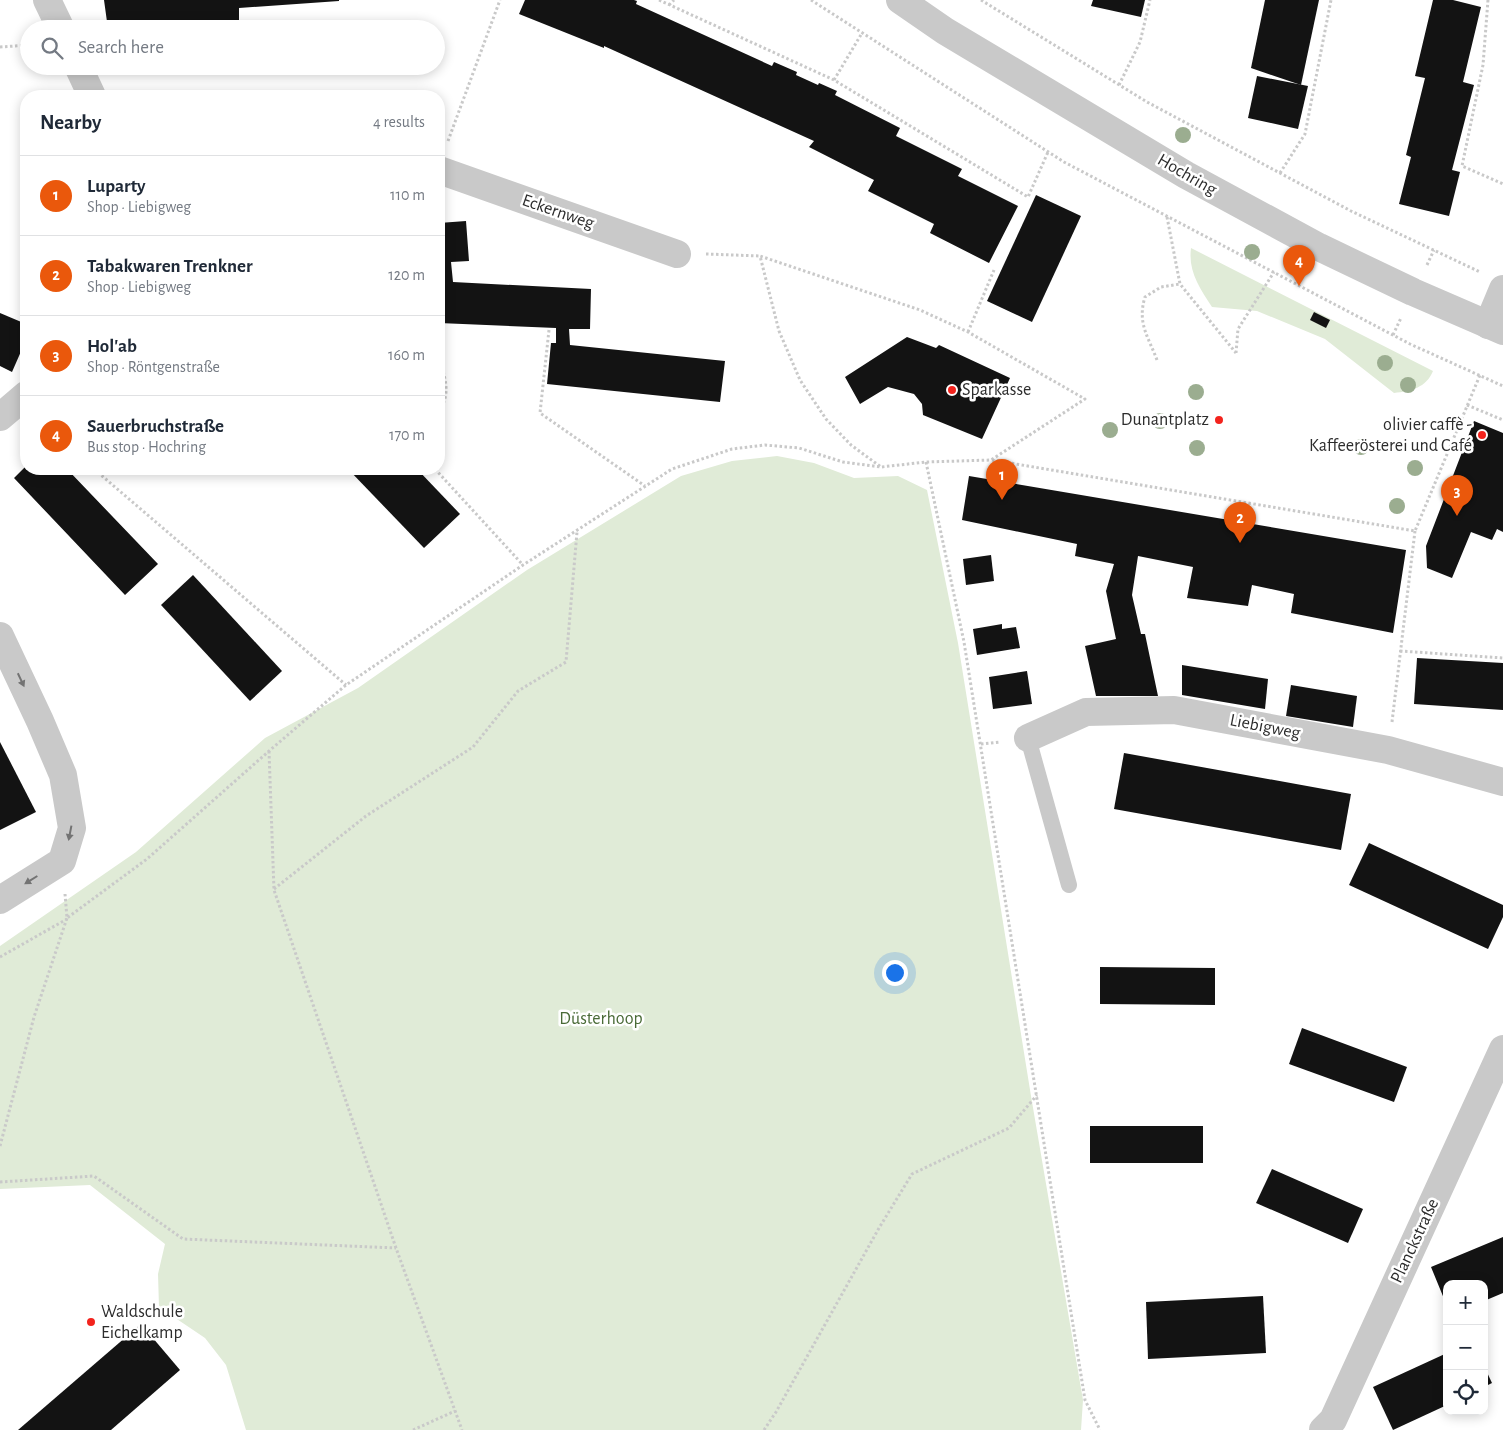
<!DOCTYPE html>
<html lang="en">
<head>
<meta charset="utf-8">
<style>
  :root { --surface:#fff; --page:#f6f6f7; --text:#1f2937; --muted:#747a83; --line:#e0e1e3; --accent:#ea580c }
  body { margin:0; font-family:"Alegreya Sans",sans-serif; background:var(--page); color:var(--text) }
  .controls { position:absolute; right:15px; bottom:15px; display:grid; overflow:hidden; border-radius:10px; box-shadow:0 2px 12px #0003 }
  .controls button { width:45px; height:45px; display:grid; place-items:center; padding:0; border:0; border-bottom:1px solid var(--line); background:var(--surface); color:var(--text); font:25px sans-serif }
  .you { position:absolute; left:894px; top:972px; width:18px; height:18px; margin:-12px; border:4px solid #fff; border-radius:50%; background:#1a73e8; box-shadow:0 0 0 8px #1a73e833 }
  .badge { display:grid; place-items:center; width:32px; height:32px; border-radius:50%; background:var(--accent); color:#fff; font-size:16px; font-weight:700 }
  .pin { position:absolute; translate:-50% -41px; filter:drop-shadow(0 1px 2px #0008) }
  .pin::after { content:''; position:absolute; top:26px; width:18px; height:15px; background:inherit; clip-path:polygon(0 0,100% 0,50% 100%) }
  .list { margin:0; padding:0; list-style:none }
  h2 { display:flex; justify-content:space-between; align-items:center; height:65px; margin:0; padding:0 20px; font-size:21px }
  h2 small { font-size:16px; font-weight:400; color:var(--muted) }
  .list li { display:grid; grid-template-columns:32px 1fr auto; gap:15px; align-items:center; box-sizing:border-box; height:80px; padding:0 20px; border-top:1px solid var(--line) }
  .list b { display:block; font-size:19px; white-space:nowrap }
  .list p { margin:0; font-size:16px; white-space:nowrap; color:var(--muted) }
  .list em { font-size:16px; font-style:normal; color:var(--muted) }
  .icon { flex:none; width:28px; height:28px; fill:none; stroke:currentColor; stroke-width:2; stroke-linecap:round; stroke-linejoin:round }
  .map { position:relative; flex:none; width:1503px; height:1430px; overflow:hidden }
  .search { position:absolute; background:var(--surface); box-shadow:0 2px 12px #0003; left:20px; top:20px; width:425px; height:55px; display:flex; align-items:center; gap:12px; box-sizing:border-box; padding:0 18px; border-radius:28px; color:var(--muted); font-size:19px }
  .panel { position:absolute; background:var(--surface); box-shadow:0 2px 12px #0003; left:20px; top:90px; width:425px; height:385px; border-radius:20px }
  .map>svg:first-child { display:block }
  .green { fill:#e0ebd7 }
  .building { fill:#131313 }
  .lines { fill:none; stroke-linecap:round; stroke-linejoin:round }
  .path { stroke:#c9c9c9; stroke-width:3; stroke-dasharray:2.5 2.5; stroke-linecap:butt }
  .service { stroke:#c9c9c9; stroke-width:16 }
  .minor { stroke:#c9c9c9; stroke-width:28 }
  .tertiary { stroke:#c9c9c9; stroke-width:28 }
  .tree { fill:#9bad90 }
  .oneway { fill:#737373 }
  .poi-dot { fill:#f3231d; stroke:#fff; stroke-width:2 }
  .labels { text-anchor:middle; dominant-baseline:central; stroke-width:5; stroke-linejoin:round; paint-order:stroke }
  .street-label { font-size:18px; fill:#2c2c2c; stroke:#fff }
  .poi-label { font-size:18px; fill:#2c2c2c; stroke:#fff; text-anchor:start }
  .park-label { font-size:18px; fill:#496a36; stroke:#fff }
</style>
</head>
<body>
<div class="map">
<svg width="1503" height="1430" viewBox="0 0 1503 1430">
  <rect width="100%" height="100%" fill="#fff"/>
  <g class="green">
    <path d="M1191,248L1433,371C1426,388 1411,391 1394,393L1325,339L1257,311L1212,307C1199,287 1188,271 1191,248Z"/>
    <polygon points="777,456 814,463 854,478 898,476 927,490 958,643 1031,1096 1083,1400 1081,1430 246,1430 226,1365 205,1338 159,1307 158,1274 165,1244 90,1185 0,1189 0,946 136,852 265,738 358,688 527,570 681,476 732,461"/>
  </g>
  <g class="building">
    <polygon points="104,0 339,0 339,1 239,8 239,25 212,29 108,29"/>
    <polygon points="525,0 634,0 637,1 636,4 772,66 774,62 797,72 796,75 818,85 819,83 837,91 835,95 900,128 896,136 962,169 958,176 1018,206 989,263 930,233 934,224 868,191 874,180 809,147 814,141 604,46 604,48 519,14"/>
    <polygon points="1093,0 1145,0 1141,17 1091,6"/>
    <polygon points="1265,0 1319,0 1301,85 1251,68"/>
    <polygon points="1433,0 1453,0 1481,7 1463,82 1474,85 1452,170 1460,172 1449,216 1399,204 1411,157 1406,155 1425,78 1415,76"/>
    <polygon points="1257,76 1308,86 1298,129 1248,118"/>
    <polygon points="1036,195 1081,216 1032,322 987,301"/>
    <polygon points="466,221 469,261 451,262 453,282 591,289 590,329 569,329 570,345 725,361 720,402 547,384 551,343 556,343 556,328 439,323 439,223"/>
    <polygon points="1314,312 1330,320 1326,328 1310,320"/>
    <polygon points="0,313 26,324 26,340 12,372 0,366"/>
    <polygon points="907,337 936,348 939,345 1010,378 982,439 923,415 922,404 914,394 888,387 860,404 845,377"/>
    <polygon points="1474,421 1503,433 1503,532 1497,529 1492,540 1471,532 1452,578 1427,568 1426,546"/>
    <polygon points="26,466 26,469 67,469 158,564 125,595 14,478"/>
    <polygon points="348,469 417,469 460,514 424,548"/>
    <polygon points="969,476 1406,550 1393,633 1291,613 1294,594 1252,585 1248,606 1187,598 1193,567 1138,556 1132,595 1141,634 1145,634 1158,696 1096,696 1085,646 1116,639 1106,591 1114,564 1075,556 1077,544 962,520"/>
    <polygon points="991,555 994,581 966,585 963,559"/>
    <polygon points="193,575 282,671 250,701 161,605"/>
    <polygon points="1002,624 1002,629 1016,627 1020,648 977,655 973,629"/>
    <polygon points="1417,658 1503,663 1503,710 1414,704"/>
    <polygon points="1182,665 1268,679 1265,709 1182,695"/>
    <polygon points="1027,671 1032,704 993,709 989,677"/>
    <polygon points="1291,685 1357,696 1353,727 1286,716"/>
    <polygon points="0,742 36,812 0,830"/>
    <polygon points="1124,753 1351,794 1341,850 1114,809"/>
    <polygon points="1369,843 1503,905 1503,917 1488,949 1349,885"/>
    <polygon points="1100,967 1215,968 1215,1005 1100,1004"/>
    <polygon points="1302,1028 1407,1067 1394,1102 1289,1064"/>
    <rect x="1090" y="1126" width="113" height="37"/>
    <polygon points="1272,1169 1363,1209 1348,1243 1256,1203"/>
    <polygon points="1503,1237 1503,1293 1484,1301 1484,1284 1447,1284 1447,1306 1431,1267"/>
    <polygon points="1263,1296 1266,1353 1148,1359 1146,1302"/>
    <polygon points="141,1324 180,1370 111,1430 18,1430"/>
    <polygon points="1447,1353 1447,1405 1393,1430 1373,1387"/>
    <polygon points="1484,1366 1492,1383 1484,1387"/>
  </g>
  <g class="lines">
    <g class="path">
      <polyline points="659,0 834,80 1028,197 1048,152"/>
      <polyline points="811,0 1064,162 1410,344 1503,386"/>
      <polyline points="981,0 1147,102 1351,211 1480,272"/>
      <polyline points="1488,0 1483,65 1462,166 1503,184"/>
      <polyline points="669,5 674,0"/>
      <polyline points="0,47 29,45"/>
      <polyline points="834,80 862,33"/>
      <polyline points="1119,85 1140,42 1150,0"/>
      <polyline points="448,141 500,0"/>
      <polyline points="1280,173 1305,134 1331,0"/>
      <polyline points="1167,217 1180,284 1236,353"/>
      <polyline points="706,254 760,256"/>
      <polyline points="1427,265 1434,250"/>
      <polyline points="549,330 540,413 645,486"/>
      <polyline points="968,332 994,270"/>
      <polyline points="1393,335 1401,318"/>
      <polyline points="1236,353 1238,329 1274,272"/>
      <path d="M439,357C444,375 452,394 439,410"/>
      <path d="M1157,360C1148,336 1137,323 1145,297L1161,287L1180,284"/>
      <polyline points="1467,405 1503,420"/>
      <polyline points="992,460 1415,531 1480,375"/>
      <polyline points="926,462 964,642 1085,1400 1100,1430"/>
      <polyline points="94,469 346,685"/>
      <polyline points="435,469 523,565"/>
      <polyline points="1400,651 1503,658"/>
      <polyline points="1392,722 1415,531"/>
      <polyline points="981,744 1000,742"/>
      <polyline points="269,751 274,890 396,1248 462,1430"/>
      <polyline points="274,889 366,816 473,747 518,691 566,662 577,532"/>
      <polyline points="65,894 67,918 147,859 269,751 346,685 523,565 672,469 732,449 765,445 799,448 843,462 881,467 926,462 991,460 1085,399 968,332 920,310 760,256 779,331 800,380 826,419 851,445 881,467"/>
      <polyline points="0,957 67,919"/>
      <polyline points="0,1146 34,1017 67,918"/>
      <polyline points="0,1182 94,1176 183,1239 396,1248"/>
      <polyline points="413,1430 455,1411"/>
      <polyline points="764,1430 776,1412 879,1228 912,1174 1009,1128 1037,1095"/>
    </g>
    <polyline class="service" points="1028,738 1069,885"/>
    <g class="minor">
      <polyline points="47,0 61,29"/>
      <polyline points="78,66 92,96"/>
      <polyline points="439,170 677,254"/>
      <polyline points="1488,325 1503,289"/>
      <polyline points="0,417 26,395"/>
      <polyline points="0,636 40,721 63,775 72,828 62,861 0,900"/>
      <polyline points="1028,738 1086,712 1174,710 1388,750 1503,782"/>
      <polyline points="1323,1430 1333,1420 1503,1049"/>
    </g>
    <polyline class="tertiary" points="900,0 945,31 1186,175 1319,247 1413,292 1503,331"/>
  </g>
  <g class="tree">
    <circle cx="1183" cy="135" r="8"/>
    <circle cx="1252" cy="252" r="8"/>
    <circle cx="1385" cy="363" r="8"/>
    <circle cx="1408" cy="385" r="8"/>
    <circle cx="1196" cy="392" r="8"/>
    <circle cx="1160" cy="421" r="8"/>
    <circle cx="1110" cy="430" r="8"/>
    <circle cx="1361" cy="447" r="8"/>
    <circle cx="1197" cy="448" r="8"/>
    <circle cx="1415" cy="468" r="8"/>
    <circle cx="1397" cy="506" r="8"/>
  </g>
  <defs><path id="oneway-solid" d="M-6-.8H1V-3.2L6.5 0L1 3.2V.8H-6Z" transform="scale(1.25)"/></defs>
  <g class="oneway">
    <use href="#oneway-solid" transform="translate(21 680) rotate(65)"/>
    <use href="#oneway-solid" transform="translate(70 833) rotate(101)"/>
    <use href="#oneway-solid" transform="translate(31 880) rotate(148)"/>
  </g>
  <g class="poi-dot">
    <circle cx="952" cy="390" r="5"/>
    <circle cx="1219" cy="420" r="5"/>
    <circle cx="1482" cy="435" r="5"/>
    <circle cx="91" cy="1322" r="5"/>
  </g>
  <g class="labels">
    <g class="street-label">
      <text transform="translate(1187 175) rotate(30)">Hochring</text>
      <text transform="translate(558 212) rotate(19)">Eckernweg</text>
      <text transform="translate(1265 727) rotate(11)">Liebigweg</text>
      <text transform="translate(1415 1241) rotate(-65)">Planckstraße</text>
    </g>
    <g class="poi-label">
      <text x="962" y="390">Sparkasse</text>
      <text x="1209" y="420" text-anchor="end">Dunantplatz</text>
      <text x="1472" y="425" text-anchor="end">olivier caffè -<tspan x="1472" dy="21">Kaffeerösterei und Café</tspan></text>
      <text x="101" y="1312">Waldschule<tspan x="101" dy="21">Eichelkamp</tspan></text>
    </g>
    <g class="park-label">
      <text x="601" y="1019">Düsterhoop</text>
    </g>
  </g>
</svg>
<div class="controls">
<button>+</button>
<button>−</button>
<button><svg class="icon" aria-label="locate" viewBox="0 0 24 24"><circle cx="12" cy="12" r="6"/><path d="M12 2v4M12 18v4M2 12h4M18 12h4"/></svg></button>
</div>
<div class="you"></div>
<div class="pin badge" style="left:1002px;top:500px">1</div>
<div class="pin badge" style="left:1240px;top:543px">2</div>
<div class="pin badge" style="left:1457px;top:516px">3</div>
<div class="pin badge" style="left:1299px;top:286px">4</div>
<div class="search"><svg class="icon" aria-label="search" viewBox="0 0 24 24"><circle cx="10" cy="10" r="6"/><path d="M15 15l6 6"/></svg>Search here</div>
<section class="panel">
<h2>Nearby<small>4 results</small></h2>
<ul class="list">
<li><span class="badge">1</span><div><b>Luparty</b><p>Shop · Liebigweg</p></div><em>110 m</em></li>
<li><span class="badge">2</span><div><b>Tabakwaren Trenkner</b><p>Shop · Liebigweg</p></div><em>120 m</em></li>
<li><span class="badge">3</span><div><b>Hol'ab</b><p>Shop · Röntgenstraße</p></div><em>160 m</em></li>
<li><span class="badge">4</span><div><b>Sauerbruchstraße</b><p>Bus stop · Hochring</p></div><em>170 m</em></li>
</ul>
</section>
</div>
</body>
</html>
